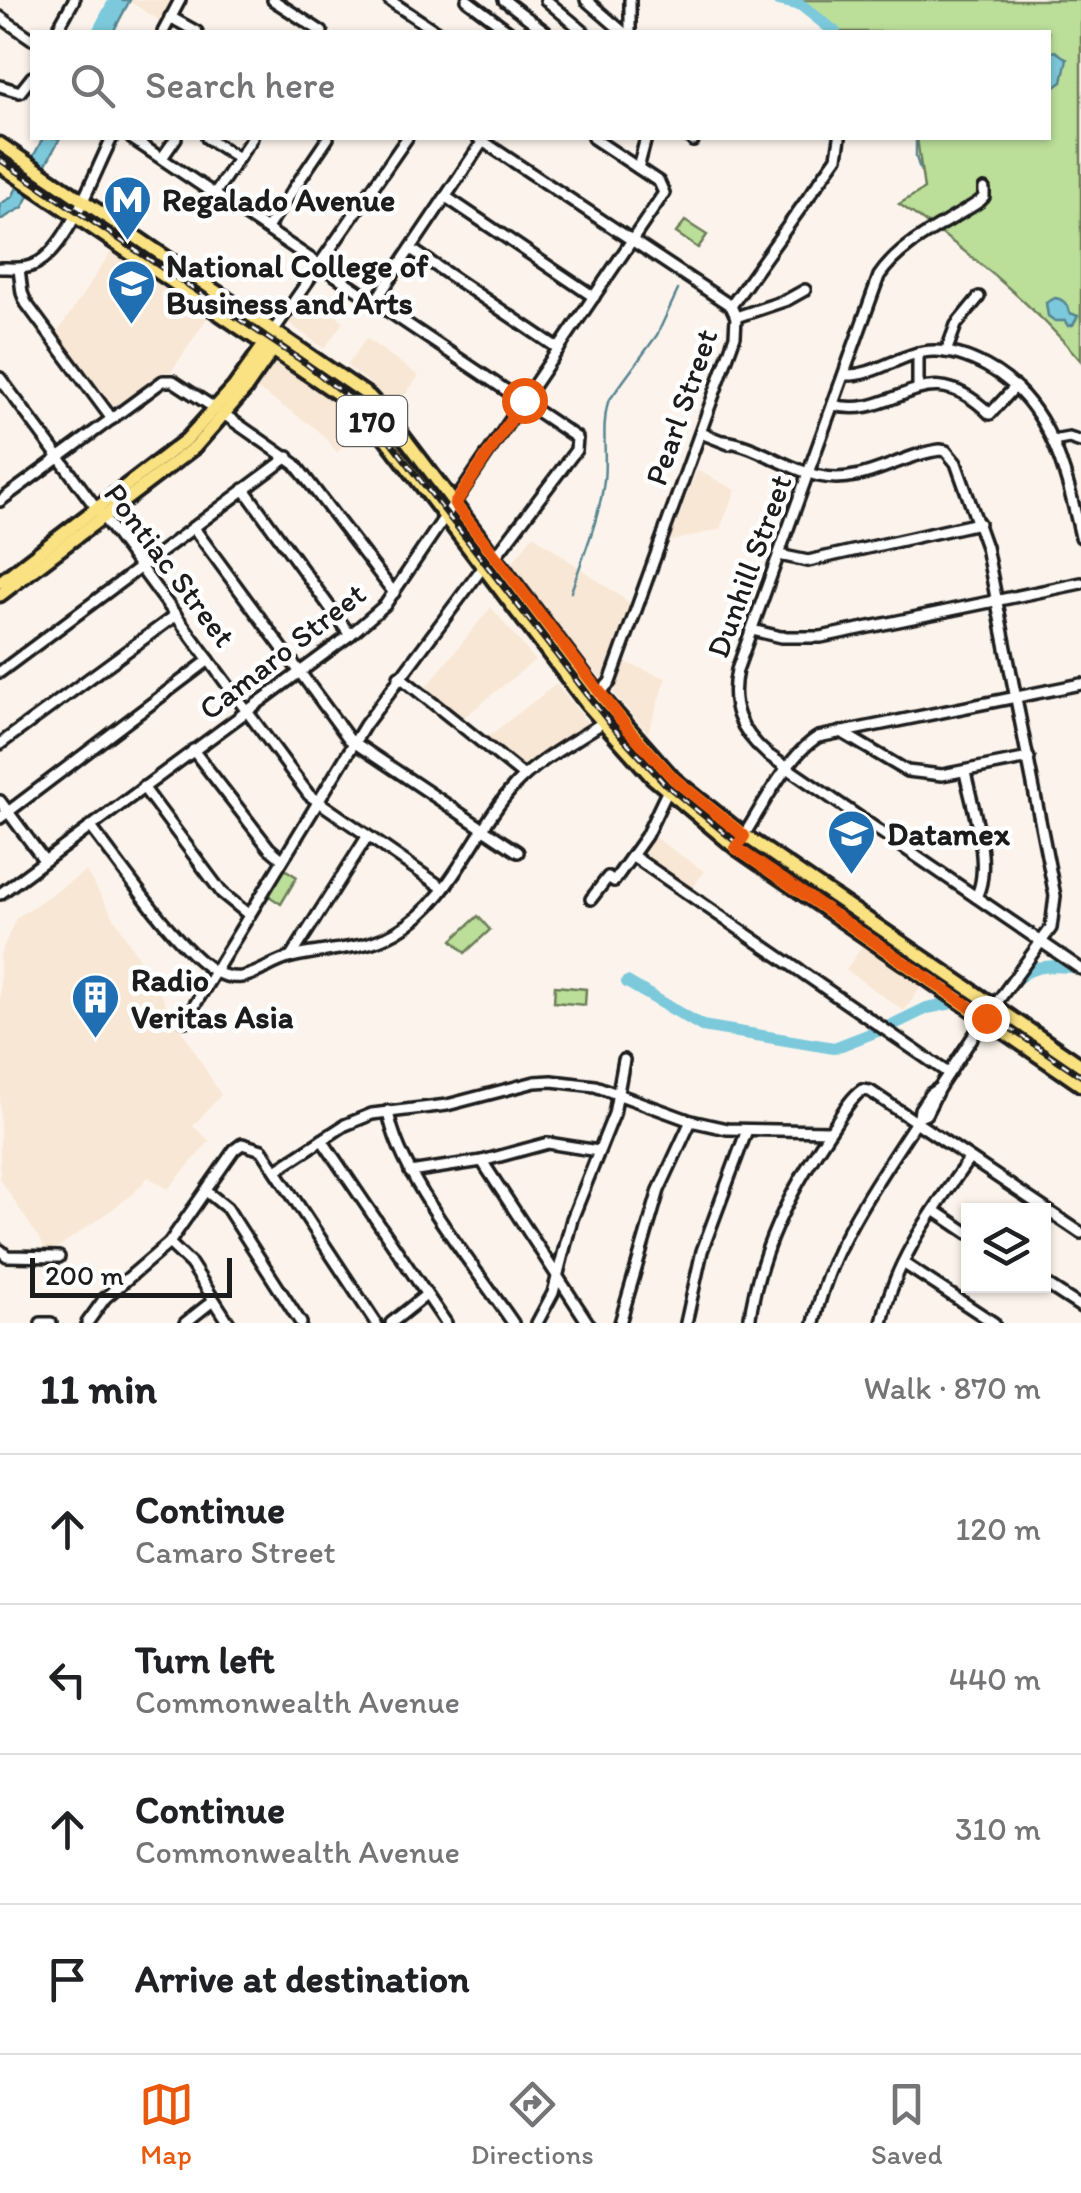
<!DOCTYPE html>
<html lang="en">
<head>
<meta charset="utf-8">
<style>
  :root { --surface:#fff; --page:#f2f2f2; --text:#202124; --muted:#757577; --line:#e0e0e0; --accent:#ea580c }
  body { margin:0; font-family:Itim,sans-serif; background:var(--page); color:var(--text) }
  .controls { position:absolute; right:30px; bottom:30px; display:grid; overflow:hidden; border-radius:0px; box-shadow:0 2px 8px #0004 }
  .controls button { width:90px; height:90px; display:grid; place-items:center; padding:0; border:0; border-bottom:2px solid var(--line); background:var(--surface); color:var(--text); font:50px sans-serif }
  .scale { position:absolute; left:30px; bottom:25px; width:202px; box-sizing:border-box; padding-left:10px; border:5px solid #1c1c1c; border-top:0; font-size:28px; line-height:35px; white-space:nowrap; color:#1c1c1c; -webkit-text-stroke:8px #fff; paint-order:stroke }
  .stop { position:absolute; width:30px; height:30px; margin:-22px; border:8px solid #ea580c; border-radius:50%; background:#fff }
  .stop.end { background:#ea580c; border-color:#fff; box-shadow:0 2px 10px #0008 }
  .list { margin:0; padding:0; list-style:none }
  h2 { display:flex; justify-content:space-between; align-items:center; height:130px; margin:0; padding:0 40px; font-size:42px }
  h2 small { font-size:32px; font-weight:400; color:var(--muted) }
  .list li { display:grid; grid-template-columns:65px 1fr auto; gap:30px; align-items:center; box-sizing:border-box; height:150px; padding:0 40px; border-top:2px solid var(--line) }
  .list b { display:block; font-size:38px; white-space:nowrap }
  .list p { margin:0; font-size:32px; white-space:nowrap; color:var(--muted) }
  .list em { font-size:32px; font-style:normal; color:var(--muted) }
  .icon { flex:none; width:55px; height:55px; fill:none; stroke:currentColor; stroke-width:2; stroke-linecap:round; stroke-linejoin:round }
  .map { position:relative; flex:none; width:1081px; height:1323px; overflow:hidden }
  .search { position:absolute; background:var(--surface); box-shadow:0 2px 8px #0004; left:30px; right:30px; top:30px; height:110px; display:flex; align-items:center; gap:25px; box-sizing:border-box; padding:0 35px; border-radius:0px; color:var(--muted); font-size:38px }
  .sheet { height:730px; background:var(--surface) }
  nav { display:flex; justify-content:space-around; align-items:center; box-sizing:border-box; height:140px; border-top:2px solid var(--line); background:var(--surface); font-size:28px; color:var(--muted) }
  nav a { display:grid; justify-items:center; gap:5px }
  nav .on { color:var(--accent) }
  .map>svg:first-child { display:block }
  .built { fill:#f8e7d5 }
  .green { fill:#bbde99; stroke:#6c7d5a; stroke-width:2.5 }
  .water { fill:#7cc9db; stroke:#56848f; stroke-width:2.5 }
  .lines { fill:none; stroke-linecap:round; stroke-linejoin:round }
  .stream { stroke:#56848f; stroke-width:2.5 }
  .river { stroke:#7cc9db; stroke-width:12 }
  .minor-casing { stroke:#1c1c1c; stroke-width:16 }
  .major-casing { stroke:#1c1c1c; stroke-width:19 }
  .minor { stroke:#fff; stroke-width:9 }
  .major { stroke:#fae181; stroke-width:11 }
  .rail-casing { stroke:#1c1c1c; stroke-width:6 }
  .rail { stroke:#fff; stroke-width:2.5; stroke-dasharray:8; stroke-linecap:butt }
  .route { stroke:#ea580c; stroke-width:12 }
  .labels { text-anchor:middle; dominant-baseline:central; stroke-width:9; stroke-linejoin:round; paint-order:stroke }
  .shield { fill:#fff; stroke:#606060; stroke-width:2.5 }
  .shield-label { font-size:30px; font-weight:bold; fill:#1c1c1c }
  .poi-label { font-size:32px; font-weight:bold; fill:#1c1c1c; stroke:#fff; text-anchor:start }
  .street-label { font-size:32px; fill:#1c1c1c; stroke:#fff }
</style>
</head>
<body>
<div class="map">
<svg width="1081" height="1323" viewBox="0 0 1081 1323">
  <rect width="100%" height="100%" fill="#fcf4ec"/>
  <filter id="ink" filterUnits="userSpaceOnUse"><feTurbulence type="fractalNoise" baseFrequency=".01" numOctaves="2"/><feDisplacementMap in="SourceGraphic" scale="20" xChannelSelector="R" yChannelSelector="G"/><feConvolveMatrix kernelMatrix="1 2 1 2 8 2 1 2 1" color-interpolation-filters="sRGB"/></filter>
  <g filter="url(#ink)">
    <g class="built">
      <polygon points="127,0 175,0 162,22"/>
      <polygon points="111,252 208,317 172,371 160,373 110,411 55,336"/>
      <polygon points="307,296 344,321 324,349 289,323"/>
      <polygon points="366,338 419,376 394,410 372,385 347,366"/>
      <polygon points="277,361 342,405 365,426 337,452 317,429 257,389"/>
      <polygon points="697,470 736,490 720,529 669,542"/>
      <polygon points="533,535 634,606 603,681 510,566"/>
      <polygon points="491,607 535,660 461,720 424,690"/>
      <polygon points="624,662 666,678 648,733 614,694"/>
      <polygon points="556,684 588,723 523,770 485,739"/>
      <polygon points="654,837 704,871 690,893 640,858"/>
      <polygon points="86,871 221,1095 193,1126 210,1141 168,1189 148,1177 132,1195 49,1254 0,1179 0,955 16,918"/>
      <polygon points="864,943 924,983 904,1011 846,970"/>
    </g>
    <g class="green">
      <path d="M757,0H1081V361C1029,300 966,249 899,204L924,189L917,138H1048V32H835L801,5Z"/>
      <polygon points="685,221 707,235 698,248 676,233"/>
      <polygon points="283,868 297,877 281,904 266,894"/>
      <polygon points="478,916 490,930 465,953 452,940"/>
      <polygon points="555,986 586,989 585,1005 554,1002"/>
    </g>
    <g class="water">
      <polygon points="116,0 130,0 113,32 99,32"/>
      <polygon points="1055,51 1067,59 1062,82 1055,87 1049,86 1048,53"/>
      <polygon points="43,138 60,138 23,207 0,220 0,204 12,197"/>
      <path d="M1055,298C1064,299 1068,305 1070,313L1078,316L1073,325L1068,326L1065,321H1055L1048,316L1046,303Z"/>
    </g>
    <g class="lines">
      <g class="stream">
        <polyline points="916,138 916,157 920,169"/>
        <path d="M571,592C583,556 600,517 604,480C607,454 601,428 608,402L657,335L678,290"/>
      </g>
      <g class="river">
        <polyline points="778,0 801,5 835,32"/>
        <polyline points="98,32 115,0"/>
        <path d="M627,982L702,1026L834,1048L888,1027L927,1008L977,998H1000C1023,964 1043,964 1081,968"/>
      </g>
      <defs>
        <g id="minor">
          <polyline points="273,0 322,32"/>
          <polyline points="389,0 437,32"/>
          <polyline points="467,0 510,32"/>
          <polyline points="504,0 546,32"/>
          <polyline points="546,0 584,32"/>
          <polyline points="586,0 623,32"/>
          <polyline points="0,17 32,39"/>
          <polyline points="170,17 197,32"/>
          <polyline points="56,32 74,0"/>
          <polyline points="163,32 180,0"/>
          <polyline points="630,32 630,0"/>
          <polyline points="0,86 20,92 32,77"/>
          <polyline points="131,138 577,438 576,450 495,557"/>
          <polyline points="207,138 238,158"/>
          <polyline points="478,138 731,306 736,317 735,336 610,682 599,694"/>
          <polyline points="691,138 693,141"/>
          <polyline points="162,158 176,138"/>
          <polyline points="638,168 646,138"/>
          <path d="M984,189V197L980,201C945,225 903,241 879,276L737,670C729,705 740,731 767,754L1081,969"/>
          <polyline points="215,193 252,138"/>
          <polyline points="446,197 594,297"/>
          <polyline points="267,228 328,138"/>
          <polyline points="411,249 559,349"/>
          <path d="M0,268C14,268 27,270 39,262C70,243 95,171 112,138"/>
          <polyline points="19,269 22,293 26,303 112,419"/>
          <polyline points="376,300 483,141"/>
          <polyline points="731,306 837,157 840,138"/>
          <polyline points="736,317 787,300 805,290"/>
          <polyline points="274,330 407,138"/>
          <polyline points="946,352 956,325 979,297"/>
          <path d="M844,375C876,377 902,351 934,351C952,351 971,358 986,366C1050,400 1066,472 1081,537"/>
          <polyline points="0,378 309,795 443,888"/>
          <polyline points="918,387 918,353"/>
          <path d="M833,405C896,422 924,349 990,414L1016,386"/>
          <polyline points="225,415 295,464 394,593"/>
          <polyline points="701,433 729,444"/>
          <path d="M724,441C757,445 786,469 819,476C863,486 898,455 940,450L946,451L956,463L986,547L1055,896L1051,928L995,1005"/>
          <polyline points="1053,441 1069,438 1081,442"/>
          <polyline points="244,489 350,635"/>
          <polyline points="0,501 163,381 173,381 216,409"/>
          <polyline points="193,527 349,739 518,852"/>
          <polyline points="779,555 808,561 979,523"/>
          <polyline points="752,630 781,637 821,637 1081,583"/>
          <polyline points="0,672 288,457"/>
          <polyline points="399,676 524,776"/>
          <polyline points="841,732 907,771 942,775 1029,758"/>
          <polyline points="0,744 176,615"/>
          <polyline points="193,750 269,848 282,859"/>
          <path d="M965,772C972,807 993,865 976,897"/>
          <polyline points="143,787 222,893 249,915"/>
          <polyline points="0,801 44,860"/>
          <polyline points="0,818 209,660"/>
          <path d="M90,826C121,865 175,947 214,971C246,989 263,964 292,957C328,948 362,951 396,932C452,901 473,831 515,785C538,760 574,742 602,723"/>
          <path d="M743,837C762,807 788,755 818,737L1081,684"/>
          <polyline points="633,856 948,1073"/>
          <polyline points="0,894 350,635 385,605 664,193 659,182 593,138"/>
          <polyline points="591,899 608,877 614,881 646,836 667,792"/>
          <polyline points="291,957 367,837"/>
          <polyline points="185,1021 365,725 483,567"/>
          <path d="M388,1111C399,1177 474,1265 513,1323"/>
          <polyline points="919,1117 926,1114 939,1088 986,1017"/>
          <polyline points="322,1140 446,1323"/>
          <polyline points="482,1161 588,1323"/>
          <polyline points="276,1170 345,1125 372,1114 447,1105 535,1082 552,1081 595,1086 691,1121 727,1129 830,1131"/>
          <polyline points="410,1172 482,1161 548,1143 598,1151"/>
          <polyline points="206,1191 227,1208 301,1323"/>
          <polyline points="934,1210 968,1233"/>
          <polyline points="169,1243 191,1264 229,1323"/>
          <polyline points="0,1250 7,1256 59,1257"/>
          <polyline points="903,1263 994,1323"/>
          <polyline points="1044,1283 1081,1307"/>
          <polyline points="41,1323 51,1323"/>
          <polyline points="87,1323 105,1298 169,1243 234,1150 242,1144 262,1150 376,1323"/>
          <polyline points="185,1323 214,1300"/>
          <polyline points="391,1323 426,1295"/>
          <polyline points="537,1323 553,1293 572,1219 614,1114 624,1060"/>
          <polyline points="620,1323 659,1190 691,1121"/>
          <polyline points="686,1323 702,1251 747,1130"/>
          <path d="M749,1323C759,1251 789,1193 829,1133C839,1119 848,1100 862,1090L870,1091L1081,1233"/>
          <path d="M814,1323C831,1243 876,1184 919,1117L920,1109L930,1094L939,1088"/>
          <path d="M882,1323C894,1261 934,1209 969,1159"/>
        </g>
        <g id="major">
          <polyline points="0,144 369,396 391,420 599,694 674,779 744,835 1081,1065"/>
          <polyline points="0,165 357,407 380,431 587,704 652,777 736,848 1081,1085"/>
          <polyline points="0,582 187,439 234,387 269,338"/>
          <polyline points="0,595 195,447 244,391 276,345"/>
        </g>
      </defs>
      <use href="#minor" class="minor-casing"/>
      <use href="#major" class="major-casing"/>
      <use href="#minor" class="minor"/>
      <use href="#major" class="major"/>
      <defs>
        <polyline id="rail" points="0,160 305,363 369,414 610,724 666,785 749,853 1081,1076"/>
      </defs>
      <use href="#rail" class="rail-casing"/>
      <use href="#rail" class="rail"/>
    </g>
  </g>
  <g class="lines" filter="url(#ink)">
    <polyline class="route" points="524,400 455,504 629,730 674,779 744,836 736,848 986,1018"/>
  </g>
  <defs>
    <symbol id="metro-pin" viewBox="-11 -11 22 30"><path d="M0 17L-7.5 6A9.5 9.5 0 1 1 7.5 6Z" fill="#1f6fb2" stroke="#fff"/><path d="M-5.5 5V-5H-3L0 0L3-5H5.5V5H3V-.5L0 4L-3-.5V5Z" fill="#fff"/></symbol>
    <symbol id="university-pin" viewBox="-11 -11 22 30"><path d="M0 17L-7.5 6A9.5 9.5 0 1 1 7.5 6Z" fill="#1f6fb2" stroke="#fff"/><path d="M0-5L7-2L0 1L-7-2ZM-4 1L0 2.5L4 1V4Q0 6-4 4Z" fill="#fff"/></symbol>
    <symbol id="building-pin" viewBox="-11 -11 22 30"><path d="M0 17L-7.5 6A9.5 9.5 0 1 1 7.5 6Z" fill="#1f6fb2" stroke="#fff"/><path d="M-4-6H4V6H1V3H-1V6H-4ZM-2.5-4.3h1.7v1.8h-1.7ZM.8-4.3h1.7v1.8H.8ZM-2.5-1h1.7V.8h-1.7ZM.8-1h1.7V.8H.8Z" fill="#fff"/></symbol>
  </defs>
  <g fill-rule="evenodd">
    <use href="#metro-pin" x="100" y="172" width="55" height="75"/>
    <use href="#university-pin" x="104" y="256" width="55" height="75"/>
    <use href="#university-pin" x="824" y="806" width="55" height="75"/>
    <use href="#building-pin" x="68" y="970" width="55" height="75"/>
  </g>
  <g class="labels">
    <rect class="shield" x="337" y="396" width="70" height="50" rx="8"/>
    <g class="shield-label">
      <text x="372" y="421">170</text>
    </g>
    <g class="poi-label">
      <text x="162" y="200">Regalado Avenue</text>
      <text x="166" y="266">National College of<tspan x="166" dy="37">Business and Arts</tspan></text>
      <text x="887" y="834">Datamex</text>
      <text x="131" y="980">Radio<tspan x="131" dy="37">Veritas Asia</tspan></text>
    </g>
    <g class="street-label">
      <text transform="translate(681 407) rotate(-71)">Pearl Street</text>
      <text transform="translate(170 565) rotate(53)">Pontiac Street</text>
      <text transform="translate(749 566) rotate(-70)">Dunhill Street</text>
      <text transform="translate(282 651) rotate(-38)">Camaro Street</text>
    </g>
  </g>
</svg>
<div class="controls">
<button><svg class="icon" aria-label="layers" viewBox="0 0 24 24"><path d="M12 4l9 5-9 5-9-5zM3 14l9 5 9-5"/></svg></button>
</div>
<div class="scale">200 m</div>
<div class="stop" style="left:524px;top:400px"></div>
<div class="stop end" style="left:986px;top:1018px"></div>
<div class="search"><svg class="icon" aria-label="search" viewBox="0 0 24 24"><circle cx="10" cy="10" r="6"/><path d="M15 15l6 6"/></svg>Search here</div>
</div>
<section class="sheet">
<h2>11 min<small>Walk · 870 m</small></h2>
<ul class="list">
<li><svg class="icon" aria-label="ahead" viewBox="0 0 24 24"><path d="M12 20V5M6 11l6-6 6 6"/></svg><div><b>Continue</b><p>Camaro Street</p></div><em>120 m</em></li>
<li><svg class="icon" aria-label="left" viewBox="0 0 24 24"><path d="M17 20v-9H6M10 6l-5 5 5 5"/></svg><div><b>Turn left</b><p>Commonwealth Avenue</p></div><em>440 m</em></li>
<li><svg class="icon" aria-label="ahead" viewBox="0 0 24 24"><path d="M12 20V5M6 11l6-6 6 6"/></svg><div><b>Continue</b><p>Commonwealth Avenue</p></div><em>310 m</em></li>
<li><svg class="icon" aria-label="arrive" viewBox="0 0 24 24"><path d="M6 21V4h12l-3 4 3 4H6"/></svg><div><b>Arrive at destination</b></div></li>
</ul>
</section>
<nav>
<a class="on"><svg class="icon" aria-label="map" viewBox="0 0 24 24"><path d="M3 6l6-2 6 2 6-2v14l-6 2-6-2-6 2zM9 4v14M15 6v14"/></svg>Map</a>
<a><svg class="icon" aria-label="directions" viewBox="0 0 24 24"><path d="M12 3l9 9-9 9-9-9zM9 14v-3h6M13 9l2 2-2 2"/></svg>Directions</a>
<a><svg class="icon" aria-label="saved" viewBox="0 0 24 24"><path d="M7 4h10v16l-5-4-5 4z"/></svg>Saved</a>
</nav>
</body>
</html>
